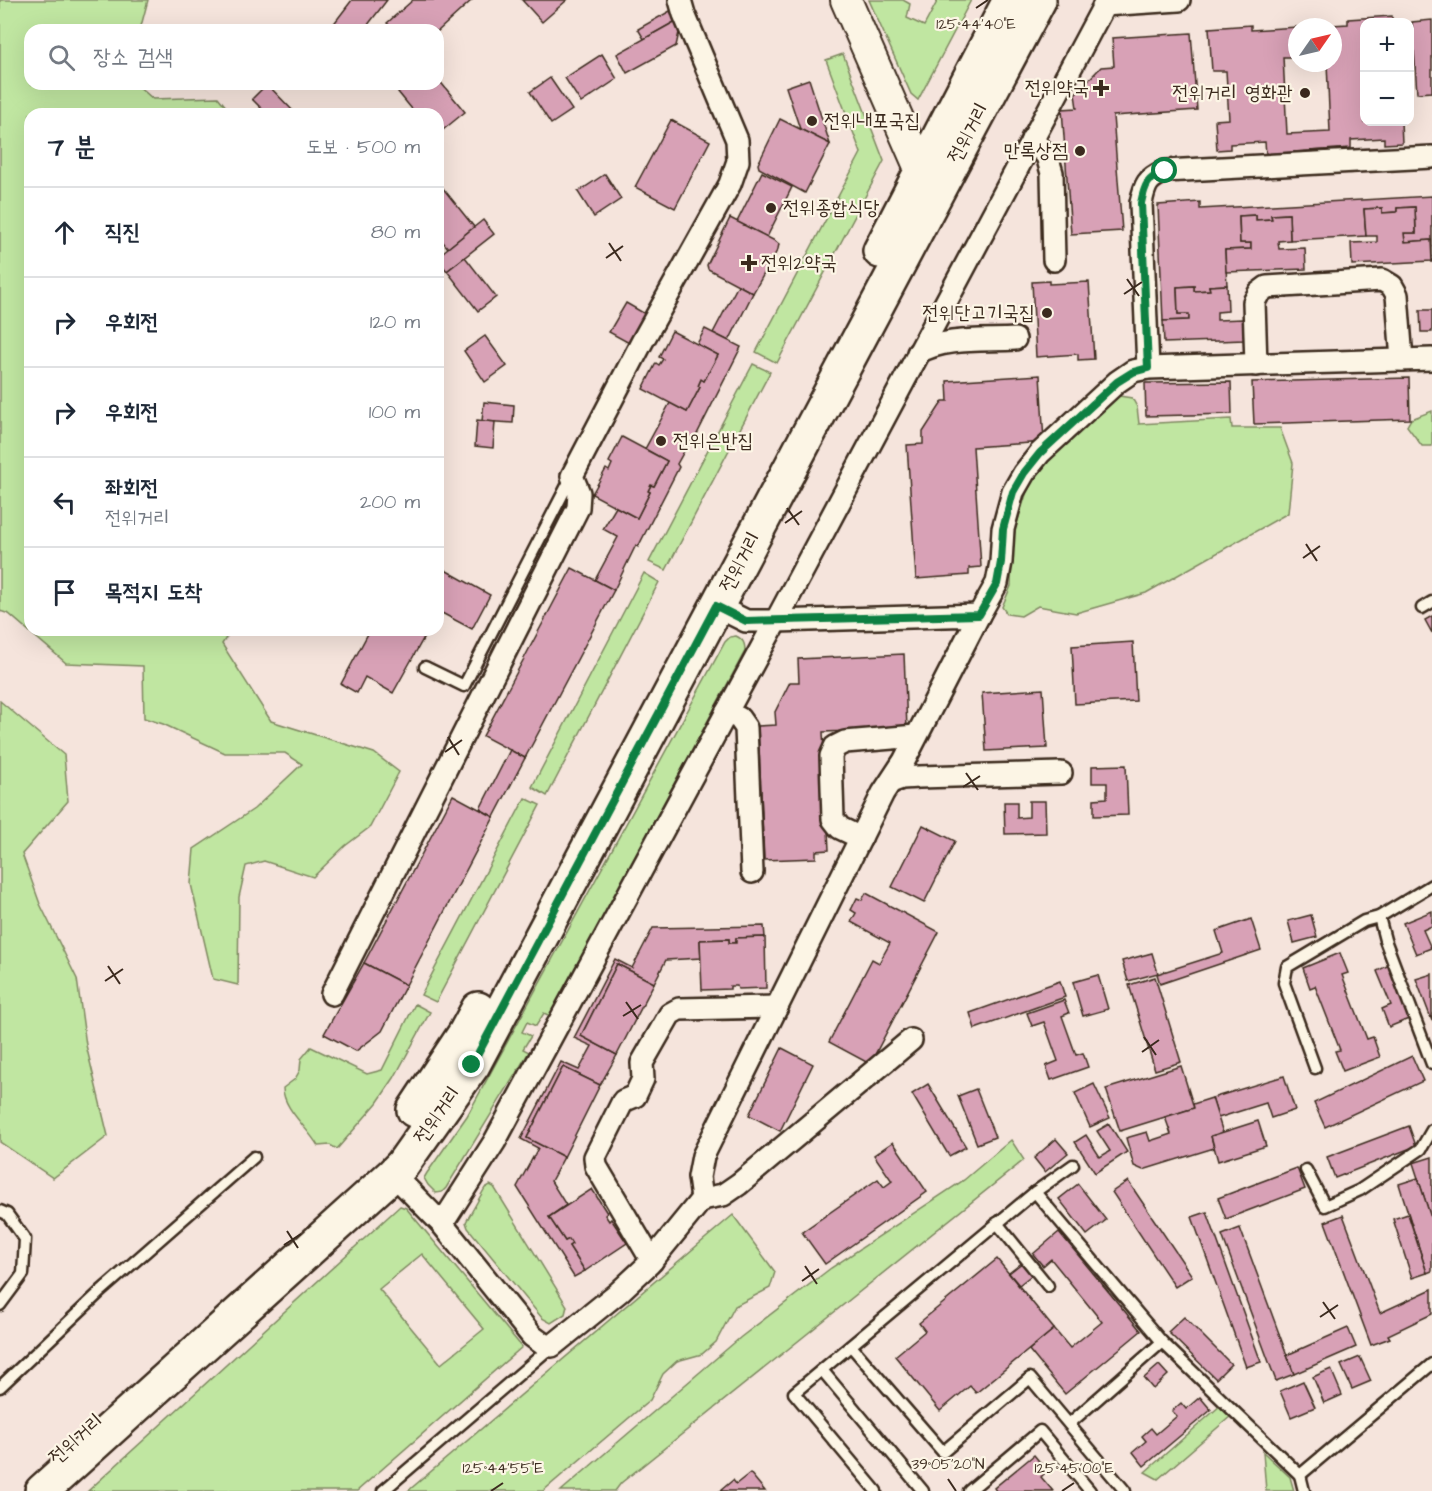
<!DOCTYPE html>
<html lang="ko">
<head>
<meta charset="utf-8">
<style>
  :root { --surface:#fff; --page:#f2f2f3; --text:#1f2937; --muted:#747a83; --line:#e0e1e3 }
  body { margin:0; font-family:"Architects Daughter","Poor Story",sans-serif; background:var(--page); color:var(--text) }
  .controls { position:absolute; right:18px; top:18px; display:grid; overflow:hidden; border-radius:12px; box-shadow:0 6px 24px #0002 }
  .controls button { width:54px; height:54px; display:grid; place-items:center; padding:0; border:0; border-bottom:2px solid var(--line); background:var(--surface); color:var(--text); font:30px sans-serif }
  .compass { position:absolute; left:1288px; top:18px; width:54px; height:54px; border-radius:50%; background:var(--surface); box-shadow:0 6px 24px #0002; rotate:56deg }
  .stop { position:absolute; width:18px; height:18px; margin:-14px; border:4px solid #0b8043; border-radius:50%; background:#fff }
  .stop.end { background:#0b8043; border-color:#fff; box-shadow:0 2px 6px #0008 }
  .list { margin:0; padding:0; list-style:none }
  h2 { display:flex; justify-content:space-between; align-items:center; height:78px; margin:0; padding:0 24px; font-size:26px }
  h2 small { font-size:20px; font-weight:400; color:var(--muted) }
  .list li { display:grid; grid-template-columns:39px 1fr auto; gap:18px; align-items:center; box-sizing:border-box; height:90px; padding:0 24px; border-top:2px solid var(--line) }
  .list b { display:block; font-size:22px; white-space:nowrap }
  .list p { margin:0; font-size:20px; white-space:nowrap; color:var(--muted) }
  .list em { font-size:20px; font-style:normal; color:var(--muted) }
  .icon { flex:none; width:33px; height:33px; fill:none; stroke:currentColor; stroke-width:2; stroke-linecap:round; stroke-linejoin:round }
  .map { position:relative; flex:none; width:1432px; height:1491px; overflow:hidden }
  .search { position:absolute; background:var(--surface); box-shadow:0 6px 24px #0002; left:24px; top:24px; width:420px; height:66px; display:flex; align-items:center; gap:15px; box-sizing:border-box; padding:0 21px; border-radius:18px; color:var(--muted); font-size:22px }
  .panel { position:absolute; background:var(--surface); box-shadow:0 6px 24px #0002; left:24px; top:108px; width:420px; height:528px; border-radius:18px }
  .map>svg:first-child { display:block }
  .green { fill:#c0e6a1; stroke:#7e8860; stroke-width:1.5; fill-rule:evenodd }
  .building { fill:#d8a1b6; stroke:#3b2a1e; stroke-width:1.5 }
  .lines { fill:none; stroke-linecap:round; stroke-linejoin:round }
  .lane-casing { stroke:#3b2a1e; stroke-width:15 }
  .street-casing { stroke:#3b2a1e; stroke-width:26 }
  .secondary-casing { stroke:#3b2a1e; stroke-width:34 }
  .primary-casing { stroke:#3b2a1e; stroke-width:38 }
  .lane { stroke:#fcf5e5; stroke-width:10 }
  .street { stroke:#fcf5e5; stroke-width:21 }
  .secondary { stroke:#fcf5e5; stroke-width:30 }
  .primary { stroke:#fcf5e5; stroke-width:33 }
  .route { stroke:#0b8043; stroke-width:8 }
  .ticks { fill:none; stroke:#3b2a1e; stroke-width:2 }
  .poi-dot { fill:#3b2a1e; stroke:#fcf5e5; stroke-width:2 }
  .labels { text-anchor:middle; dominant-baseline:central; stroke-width:4.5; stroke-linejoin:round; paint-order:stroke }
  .poi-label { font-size:20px; fill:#3b2a1e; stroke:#fcf5e5; text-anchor:end }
  .street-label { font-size:20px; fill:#3b2a1e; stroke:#fcf5e5 }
  .ticks-label { font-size:15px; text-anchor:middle; fill:#3b2a1e; stroke:#fcf5e5; stroke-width:4.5; stroke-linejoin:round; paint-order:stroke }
</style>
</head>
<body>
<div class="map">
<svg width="1432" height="1491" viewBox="0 0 1432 1491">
  <rect width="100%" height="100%" fill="#f5e4dc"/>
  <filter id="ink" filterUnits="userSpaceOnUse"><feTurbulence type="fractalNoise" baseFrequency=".0167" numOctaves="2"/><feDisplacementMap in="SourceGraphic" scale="12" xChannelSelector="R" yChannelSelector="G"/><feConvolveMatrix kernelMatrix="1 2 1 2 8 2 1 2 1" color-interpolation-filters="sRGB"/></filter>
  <g filter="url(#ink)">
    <g class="green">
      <polygon points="0,0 148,0 140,30 30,30 30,84 136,84 153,99 218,97 232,114 30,114 30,630 231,630 222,644 271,721 374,753 399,772 370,827 345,846 313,877 264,861 246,866 239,897 238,985 213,979 191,884 194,849 254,809 302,764 285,753 225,753 163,724 144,718 143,666 66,663 9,614 0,611"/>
      <polygon points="869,0 903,0 910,4 907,18 924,26 938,0 971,0 918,100 911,94"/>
      <polygon points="843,54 884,161 777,363 756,352 861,153 826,60"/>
      <polygon points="753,364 770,372 666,570 649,562"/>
      <polygon points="1119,396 1132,398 1137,407 1139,424 1231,419 1232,428 1280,428 1293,463 1288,513 1146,593 1076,613 1038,606 1021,616 1007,614 1002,607 1011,586 1012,553 1015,529 1030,482 1049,454 1112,399"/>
      <polygon points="1432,411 1432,446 1422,446 1407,426 1411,419"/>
      <polygon points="644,573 659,582 547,796 532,787"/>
      <path d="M736,636C743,639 745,643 745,651L550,1016L544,1013L536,1026L527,1022L522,1032L531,1036L523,1049L529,1052L446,1188L442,1192L436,1193L428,1185L424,1178L427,1173L467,1116L725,642L730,637Z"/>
      <polygon points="0,701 64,755 68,801 22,854 40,904 77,979 86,1045 108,1136 53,1178 0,1142"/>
      <polygon points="525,798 540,805 436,1002 421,995"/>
      <path d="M415,1004L430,1012L394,1078L377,1103L337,1149L330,1145L318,1146C308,1128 283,1109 283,1088L295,1079L300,1070L301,1059L311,1047L367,1074L382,1070Z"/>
      <polygon points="1011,1140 1024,1160 621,1483 615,1491 561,1491 741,1337 831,1268 964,1180"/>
      <polygon points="490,1185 494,1187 567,1306 565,1314 551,1323 542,1318 468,1228 466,1222 485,1188"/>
      <path d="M400,1206L406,1208L522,1347L357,1491H88ZM422,1254L484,1329L441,1364L379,1289Z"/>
      <polygon points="733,1215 775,1272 770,1288 735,1306 716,1342 702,1354 677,1361 663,1374 650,1400 543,1491 408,1491"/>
      <polygon points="1221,1405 1231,1416 1158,1479 1145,1472"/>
      <polygon points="1263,1452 1290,1477 1294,1491 1266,1491"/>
    </g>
    <g class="building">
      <polygon points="352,0 387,0 364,30 329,30"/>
      <polygon points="413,0 472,0 438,31 394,30 387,23"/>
      <polygon points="522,0 567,0 542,22"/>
      <polygon points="670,11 676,21 644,39 638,29"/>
      <polygon points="1392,16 1392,22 1364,22 1364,122 1401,122 1402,143 1384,144 1384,138 1351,140 1351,148 1266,154 1265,142 1230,144 1230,149 1217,150 1215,120 1229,119 1226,71 1212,71 1209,28 1251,25 1251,30 1297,27 1297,57 1283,57 1287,134 1330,132 1327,63 1333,63 1333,27 1299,27 1348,24 1348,19"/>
      <polygon points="1432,20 1432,92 1417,93 1412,22"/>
      <polygon points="676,21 680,28 676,46 627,73 617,54"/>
      <polygon points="1191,33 1197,110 1113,116 1122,231 1071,234 1062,109 1077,108 1075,94 1101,67 1114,66 1112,38"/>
      <polygon points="602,54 617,79 581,103 565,78"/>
      <polygon points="550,78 572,110 551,124 530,92"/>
      <polygon points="438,79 465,112 438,134 438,114 416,114 398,92 407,84 438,84"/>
      <polygon points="809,79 830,144 800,129 786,87"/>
      <polygon points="267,84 296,114 267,114 252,99"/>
      <polygon points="780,119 830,144 805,193 759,168 758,164"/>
      <polygon points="671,120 710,141 675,208 635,187"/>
      <polygon points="762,172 792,187 767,237 737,222"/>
      <polygon points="605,174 621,199 594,217 578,192"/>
      <polygon points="438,182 474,227 448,248 438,236"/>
      <polygon points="1432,196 1432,263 1431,240 1405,242 1404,233 1416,233 1415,207 1397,208 1397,212 1382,213 1382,208 1364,209 1366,236 1290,240 1289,214 1271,215 1272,219 1256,220 1256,215 1239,216 1240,243 1251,243 1251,249 1225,250 1227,285 1209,286 1210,290 1194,291 1194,286 1177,287 1178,314 1189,314 1189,320 1163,321 1158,205 1200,202 1200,209"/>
      <polygon points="1415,207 1416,233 1404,233 1405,242 1431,240 1432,261 1352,265 1351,243 1377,242 1377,236 1366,236 1364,209 1382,208 1382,213 1397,212 1397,208"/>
      <polygon points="1289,214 1290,240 1278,241 1279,249 1305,248 1306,269 1226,272 1225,250 1251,249 1251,243 1240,243 1239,216 1256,215 1256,220 1272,219 1271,215"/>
      <polygon points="730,218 775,241 779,244 778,249 753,293 708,269 707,265"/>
      <polygon points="483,220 494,234 447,271 438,260 438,256"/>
      <polygon points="465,257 496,297 478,311 447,271"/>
      <polygon points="1049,281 1049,284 1089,282 1094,359 1078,360 1078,354 1036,357 1032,282"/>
      <polygon points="738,285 753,293 729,341 713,333"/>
      <polygon points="1227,285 1228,311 1217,312 1217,320 1243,319 1244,340 1164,343 1163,321 1189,320 1189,314 1178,314 1177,287 1194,286 1194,291 1210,290 1209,286"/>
      <polygon points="626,303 647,315 631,344 609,332"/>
      <polygon points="1420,310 1432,310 1432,332 1421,332"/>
      <polygon points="705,329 741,347 696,436 692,437 677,464 679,467 638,547 636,545 614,590 595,580 618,537 603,529 616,507 637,518 650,492 648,491 651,485 654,486 667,461 645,449 670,403 687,412 700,387 698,386 701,379 704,381 718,355 697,344"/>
      <polygon points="672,331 718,355 704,381 701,379 698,386 700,387 687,412 643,389 656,363 659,365 663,359 659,357"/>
      <polygon points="485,336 507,366 485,382 464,351"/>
      <polygon points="1040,375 1044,442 973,447 981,567 969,568 969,575 916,579 907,445 923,444 923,432 943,401 948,401 947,381"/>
      <polygon points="1409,378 1410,419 1254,424 1252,382"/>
      <polygon points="1231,382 1232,414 1146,416 1145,383"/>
      <polygon points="484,402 514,405 513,423 482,421"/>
      <polygon points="477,420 495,422 493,448 475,446"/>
      <polygon points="622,437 667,461 654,486 651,485 648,491 650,492 637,518 592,494 606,469 609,471 612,464 609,462"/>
      <polygon points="438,566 490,595 472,629 438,611"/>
      <polygon points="572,568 614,590 525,758 483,736"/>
      <polygon points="1432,616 1432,633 1425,620"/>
      <polygon points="370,630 428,630 393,693 365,677 357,693 341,684"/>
      <polygon points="1133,642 1136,701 1075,704 1072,646"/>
      <polygon points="904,654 907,729 823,732 829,850 816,851 816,858 764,860 758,726 776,725 775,712 790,682 799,682 798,659"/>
      <polygon points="1043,689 1047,748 986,751 982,693"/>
      <polygon points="510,750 525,758 494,817 480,809"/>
      <polygon points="1126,765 1128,815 1094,816 1094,799 1107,798 1107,783 1092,783 1092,766"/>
      <polygon points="453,795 494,817 406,985 364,963"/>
      <polygon points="1029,801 1045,801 1046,833 1005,834 1004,802 1017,802 1017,818 1029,817"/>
      <polygon points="923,825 955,841 924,903 892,887"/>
      <polygon points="866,893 939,932 870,1064 829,1042 872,959 879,963 890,943 851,922 856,913 851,910 857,898 862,900"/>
      <polygon points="1432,911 1432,926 1423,930 1431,948 1416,954 1403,923"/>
      <polygon points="1311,915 1317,937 1294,943 1288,921"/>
      <polygon points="1251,919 1261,950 1160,984 1157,974 1223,953 1216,931"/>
      <polygon points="764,926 765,937 736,938 736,943 729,943 729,939 700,940 701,958 666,960 654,983 617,964 581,1036 617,1055 600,1085 563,1067 527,1138 564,1157 551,1181 566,1205 549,1217 565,1241 569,1239 572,1244 569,1246 585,1271 574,1277 517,1187 538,1148 521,1139 561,1062 579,1070 592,1046 574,1038 615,959 632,968 653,928"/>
      <polygon points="765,937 766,988 738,989 737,986 730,986 730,989 702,990 700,940 729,939 729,943 736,943 736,938"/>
      <polygon points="1152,953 1158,973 1128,981 1122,961"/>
      <polygon points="1340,953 1348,973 1342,975 1367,1039 1373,1037 1380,1057 1343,1071 1335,1051 1340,1050 1315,986 1310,988 1303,968"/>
      <polygon points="364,963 406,985 382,1031 356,1051 324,1034"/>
      <polygon points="617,964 654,983 617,1055 581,1036"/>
      <polygon points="1389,965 1411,1018 1389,1027 1382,1009 1391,1005 1377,971"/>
      <polygon points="1432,974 1432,1021 1416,979"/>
      <polygon points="1098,975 1108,1009 1083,1016 1073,982"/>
      <polygon points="1155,977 1181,1062 1155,1070 1129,985"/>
      <polygon points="1060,981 1065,997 975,1029 970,1013"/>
      <polygon points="1064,1000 1069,1013 1062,1016 1076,1055 1083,1053 1088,1067 1051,1080 1046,1066 1058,1061 1044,1022 1032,1026 1027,1013"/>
      <polygon points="782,1048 813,1064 780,1131 749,1115"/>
      <polygon points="1412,1056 1423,1081 1325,1127 1314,1103"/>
      <polygon points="1181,1066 1194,1108 1120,1131 1106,1089"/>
      <polygon points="563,1067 600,1085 564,1157 527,1138"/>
      <polygon points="1284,1076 1295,1110 1271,1118 1266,1103 1218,1118 1212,1098"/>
      <polygon points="928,1084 966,1147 949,1156 912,1094"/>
      <polygon points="1094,1084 1110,1118 1090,1127 1075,1093"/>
      <polygon points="976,1089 995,1137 977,1144 958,1096"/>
      <polygon points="1212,1098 1223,1133 1211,1136 1214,1148 1143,1170 1134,1166 1126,1138 1147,1132 1150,1141 1171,1134 1165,1117 1194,1108 1193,1104"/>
      <polygon points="1258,1121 1266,1146 1218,1161 1211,1136"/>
      <polygon points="1109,1124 1127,1152 1095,1173 1075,1142 1086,1135 1100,1157 1110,1151 1097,1131"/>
      <polygon points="1409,1126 1416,1146 1335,1178 1327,1157"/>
      <polygon points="1056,1139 1068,1153 1045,1172 1034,1158"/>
      <polygon points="893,1142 927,1192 825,1264 802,1232 878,1179 884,1187 892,1181 874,1155"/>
      <polygon points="1432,1157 1432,1221 1413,1163"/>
      <polygon points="1297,1168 1305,1189 1226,1219 1218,1198"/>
      <polygon points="1418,1178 1432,1221 1432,1271 1427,1273 1399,1184"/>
      <polygon points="1128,1181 1192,1276 1175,1287 1112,1192"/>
      <polygon points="1078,1184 1106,1220 1087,1235 1059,1199"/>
      <polygon points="592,1189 607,1213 605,1215 609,1221 611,1219 627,1243 585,1271 569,1246 572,1244 569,1239 565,1241 549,1217"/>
      <polygon points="1207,1212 1261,1362 1246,1367 1192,1217"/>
      <polygon points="1408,1214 1427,1273 1412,1278 1393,1219"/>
      <polygon points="1343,1215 1380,1313 1432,1289 1432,1314 1388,1335 1390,1338 1371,1345 1325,1222"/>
      <polygon points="1240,1228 1294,1374 1276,1381 1222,1235"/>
      <polygon points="1059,1232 1141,1331 1065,1394 1029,1350 1054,1329 1070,1348 1102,1322 1051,1259 1043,1266 1033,1254"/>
      <polygon points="997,1259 1054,1329 976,1393 970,1386 940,1411 895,1356 925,1331 919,1323"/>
      <polygon points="1023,1262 1033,1274 1019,1285 1009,1273"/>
      <polygon points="1184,1317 1231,1364 1216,1379 1168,1332"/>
      <polygon points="1348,1328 1356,1347 1294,1374 1287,1355"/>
      <polygon points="1360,1357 1371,1381 1352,1389 1341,1365"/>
      <polygon points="1159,1365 1168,1375 1153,1389 1144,1378"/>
      <polygon points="1331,1369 1342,1395 1324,1403 1313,1377"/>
      <polygon points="1303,1381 1315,1407 1291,1417 1280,1391"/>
      <polygon points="1200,1397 1211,1410 1144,1466 1133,1452 1146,1441 1142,1436 1151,1428 1156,1434 1177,1416 1172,1411 1181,1403 1186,1409"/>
      <polygon points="1034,1455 1047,1471 1041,1477 1053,1491 996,1491 994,1488"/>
      <polygon points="750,1473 765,1491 720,1491 733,1480 736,1484"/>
    </g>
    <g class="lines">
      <defs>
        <g id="lane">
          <polyline points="1422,608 1432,602"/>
          <polyline points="425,667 464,686 572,476"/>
          <polyline points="1379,917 1385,940 1432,1064"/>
          <polyline points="1315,1068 1284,983 1287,967 1364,921 1379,917 1432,885"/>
          <polyline points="1306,1170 1325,1206 1360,1190 1421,1149 1432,1130"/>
          <polyline points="1035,1192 1162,1342 1300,1475 1432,1364"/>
          <polyline points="0,1211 7,1214 25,1239 23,1274 0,1305"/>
          <polyline points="997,1223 1048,1286"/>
          <polyline points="851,1346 943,1452 1030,1378 1125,1491"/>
          <polyline points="822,1370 923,1491"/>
          <polyline points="0,1387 101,1291 254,1157"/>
          <polyline points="1069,1424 1162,1342"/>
          <polyline points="1300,1475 1304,1491"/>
          <polyline points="383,1491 551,1347"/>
          <polyline points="876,1491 794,1393 1035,1192 1073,1165"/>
          <polyline points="969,1491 1040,1431 1090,1491"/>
        </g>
        <g id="street">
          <polyline points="1104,5 1179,0"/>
          <polyline points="1032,139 1047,156 1052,173 1054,260"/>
          <path d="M918,353C943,337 985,341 1015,339"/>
          <polyline points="1256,365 1254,302 1259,293 1267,287 1382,280 1392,286 1397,295 1402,360"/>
          <path d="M1148,368L1141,203C1145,184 1147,179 1165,171L1432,157"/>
          <polyline points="979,615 997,583 1001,562 1003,529 1013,492 1024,473 1040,453 1117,382 1133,371 1148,368 1432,359"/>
          <polyline points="726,713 739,718 746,728 752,872"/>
          <polyline points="891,782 902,778 919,777 1061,773"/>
          <polyline points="861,838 840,828 833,819 831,756 835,747 845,742 916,736"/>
          <polyline points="332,994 578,508 579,493 572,476 642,342 730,184 738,161 737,140 684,14 680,0"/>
          <polyline points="393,1174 442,1224 532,1336 543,1344 552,1346 619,1292 649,1264 702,1199 723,1195 739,1184 911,1040"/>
          <polyline points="702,1199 699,1177 703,1156 883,793 904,761 979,615 776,621 1107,0"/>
          <polyline points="442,1224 495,1141 776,621 746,621 716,606"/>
          <polyline points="652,1261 596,1166 595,1157 623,1101 635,1096 643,1079 642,1063 670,1014 679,1009 777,1007"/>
        </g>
        <polyline id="secondary" points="846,0 921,171"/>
        <g id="primary">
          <polyline points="880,251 1010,0"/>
          <polyline points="414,1110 465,1033 478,1009"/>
          <polyline points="42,1491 393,1174 402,1165 473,1065 1039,0"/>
        </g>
      </defs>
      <use href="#lane" class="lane-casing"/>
      <use href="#street" class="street-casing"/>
      <use href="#secondary" class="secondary-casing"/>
      <use href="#primary" class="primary-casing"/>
      <use href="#lane" class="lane"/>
      <use href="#street" class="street"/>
      <use href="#secondary" class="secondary"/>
      <use href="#primary" class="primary"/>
    </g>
  </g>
  <g class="lines" filter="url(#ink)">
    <path class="route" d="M472,1065L716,606L746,621L979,615L997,584L1001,562L1003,529L1013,492L1024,473L1040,453L1117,382L1133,372L1148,368L1141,203C1145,184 1147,179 1165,171"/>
  </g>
  <path class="ticks" d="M976,8L988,0M609,243L621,261M606,258L623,246M1127,279L1139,296M1124,294L1142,282M787,508L799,525M785,523L802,511M1306,544L1317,561M1303,558L1320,546M448,737L459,755M445,752L462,740M966,773L978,790M963,787L980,776M108,966L120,984M105,981L123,969M626,1002L638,1019M623,1016L641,1005M1144,1037L1156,1055M1142,1052L1159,1040M287,1231L298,1248M284,1245L301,1234M805,1266L817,1284M802,1281L819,1269M1323,1302L1335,1319M1320,1317L1338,1305M948,1479L956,1491M491,1491L503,1483M1062,1491L1074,1483"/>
  <g class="poi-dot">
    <path d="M1098 79h6v6h6v6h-6v6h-6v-6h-6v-6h6z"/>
    <circle cx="1305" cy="93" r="6"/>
    <circle cx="812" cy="121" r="6"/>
    <circle cx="1080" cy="151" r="6"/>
    <circle cx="771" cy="208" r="6"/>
    <path d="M746 254h6v6h6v6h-6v6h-6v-6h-6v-6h6z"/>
    <circle cx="1047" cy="313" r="6"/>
    <circle cx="661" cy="441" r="6"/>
  </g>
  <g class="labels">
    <g class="poi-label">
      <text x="1089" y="88">전위약국</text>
      <text x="1293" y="93">전위거리 영화관</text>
      <text x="824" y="121" text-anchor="start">전위내포국집</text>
      <text x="1068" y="151">만록상점</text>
      <text x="783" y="208" text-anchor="start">전위종합식당</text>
      <text x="761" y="263" text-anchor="start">전위2약국</text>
      <text x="1035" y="313">전위단고기국집</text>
      <text x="673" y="441" text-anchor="start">전위은반집</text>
    </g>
    <g class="street-label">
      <text transform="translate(968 133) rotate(-62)">전위거리</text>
      <text transform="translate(740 562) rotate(-62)">전위거리</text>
      <text transform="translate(437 1115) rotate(-55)">전위거리</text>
      <text transform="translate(76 1439) rotate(-42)">전위거리</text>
    </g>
  </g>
  <g class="ticks-label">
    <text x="976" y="29">125°44'40"E</text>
    <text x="948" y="1469">39°05'20"N</text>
    <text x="503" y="1473">125°44'55"E</text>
    <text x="1074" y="1473">125°45'00"E</text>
  </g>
</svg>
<div class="controls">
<button>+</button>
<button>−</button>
</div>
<svg class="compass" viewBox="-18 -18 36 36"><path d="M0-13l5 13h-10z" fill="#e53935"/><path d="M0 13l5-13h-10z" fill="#747a83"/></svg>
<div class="stop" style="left:1165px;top:171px"></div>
<div class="stop end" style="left:472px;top:1065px"></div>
<div class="search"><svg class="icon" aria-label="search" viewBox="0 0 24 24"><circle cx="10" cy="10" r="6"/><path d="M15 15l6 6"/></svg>장소 검색</div>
<section class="panel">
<h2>7 분<small>도보 · 500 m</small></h2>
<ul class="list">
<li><svg class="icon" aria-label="ahead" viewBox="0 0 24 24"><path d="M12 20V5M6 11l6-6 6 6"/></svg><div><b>직진</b></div><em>80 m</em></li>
<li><svg class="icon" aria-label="right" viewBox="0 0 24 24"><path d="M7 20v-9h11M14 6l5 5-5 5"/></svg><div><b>우회전</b></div><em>120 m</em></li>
<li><svg class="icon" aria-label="right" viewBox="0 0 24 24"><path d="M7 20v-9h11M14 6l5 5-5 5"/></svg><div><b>우회전</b></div><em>100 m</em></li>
<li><svg class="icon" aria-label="left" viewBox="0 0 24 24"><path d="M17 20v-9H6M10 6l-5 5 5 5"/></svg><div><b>좌회전</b><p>전위거리</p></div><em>200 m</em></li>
<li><svg class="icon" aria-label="arrive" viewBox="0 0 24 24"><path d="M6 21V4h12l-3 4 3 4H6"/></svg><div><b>목적지 도착</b></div></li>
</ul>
</section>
</div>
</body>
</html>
